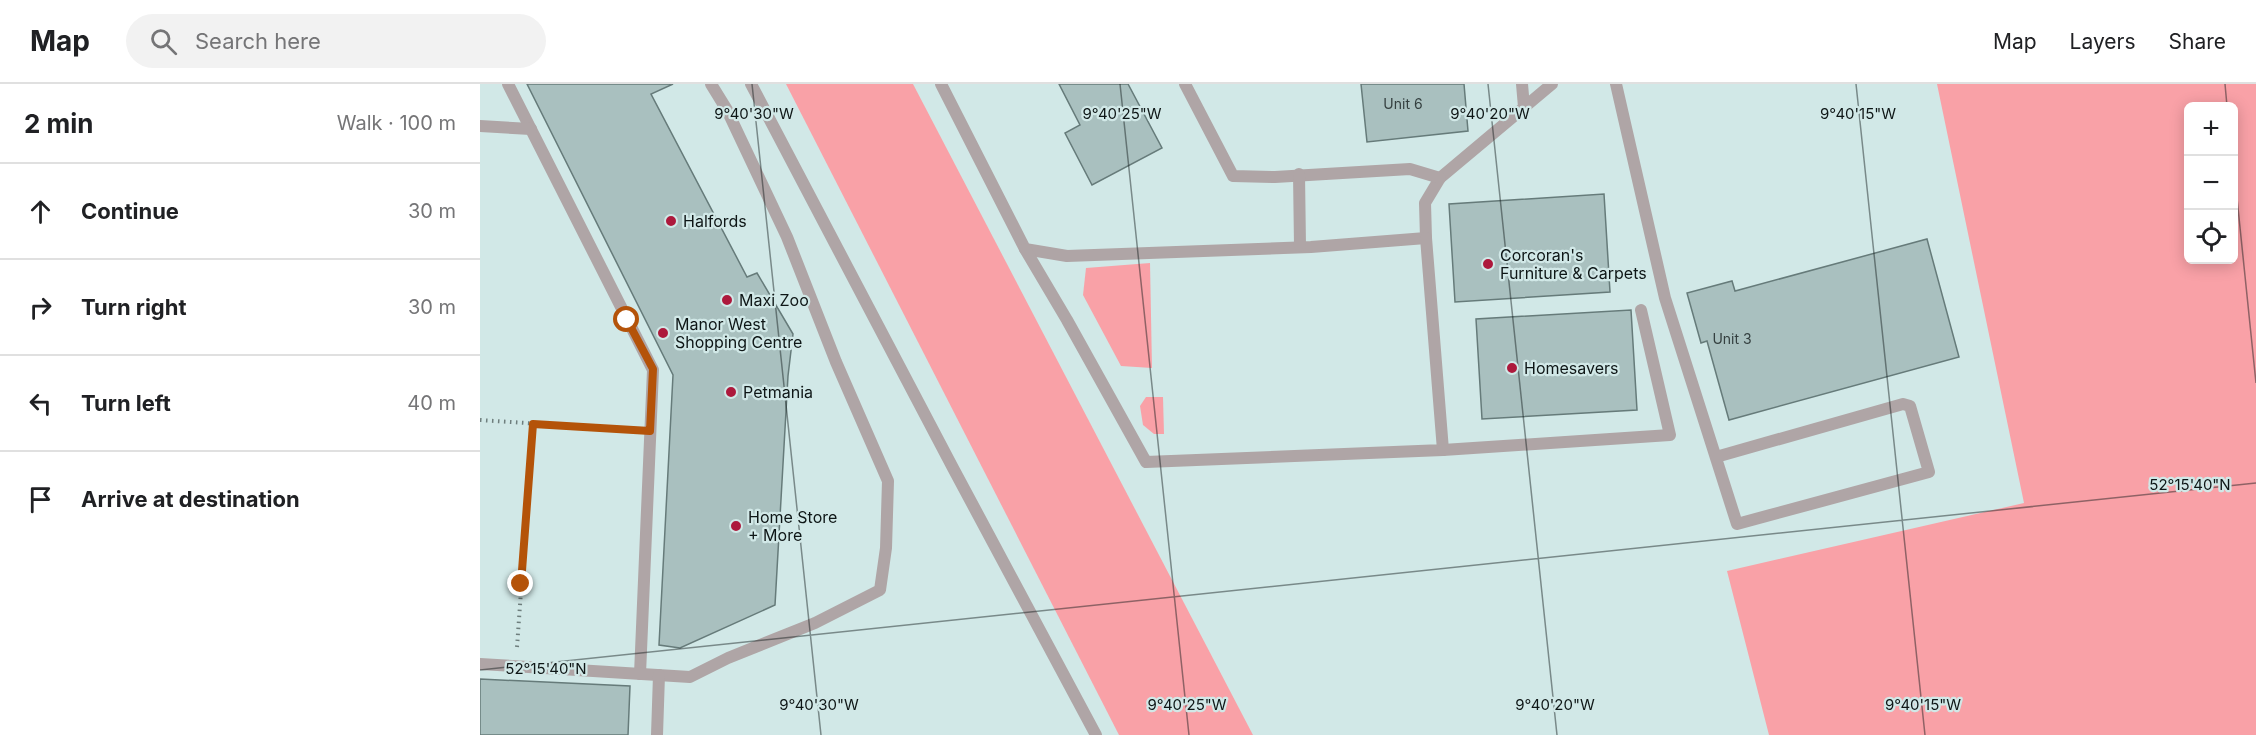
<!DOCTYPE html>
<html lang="en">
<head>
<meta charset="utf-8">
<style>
  :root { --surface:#fff; --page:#f2f2f2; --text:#202124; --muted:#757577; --line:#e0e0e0 }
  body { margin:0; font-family:Inter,sans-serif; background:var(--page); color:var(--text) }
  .controls { position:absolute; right:18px; top:18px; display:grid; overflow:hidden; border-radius:9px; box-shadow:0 3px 15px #0003 }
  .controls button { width:54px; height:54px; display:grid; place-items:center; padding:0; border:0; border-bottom:2px solid var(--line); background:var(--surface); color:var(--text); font:30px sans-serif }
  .stop { position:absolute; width:18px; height:18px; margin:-14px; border:4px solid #b45309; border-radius:50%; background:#fff }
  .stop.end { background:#b45309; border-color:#fff; box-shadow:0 2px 6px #0008 }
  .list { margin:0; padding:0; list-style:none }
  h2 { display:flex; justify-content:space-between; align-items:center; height:78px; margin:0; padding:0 24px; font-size:26px }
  h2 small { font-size:20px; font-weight:400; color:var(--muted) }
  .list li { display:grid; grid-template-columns:39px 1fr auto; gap:18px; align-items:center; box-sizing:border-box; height:96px; padding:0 24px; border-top:2px solid var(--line) }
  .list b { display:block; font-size:22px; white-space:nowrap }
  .list em { font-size:20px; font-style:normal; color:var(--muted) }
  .icon { flex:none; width:33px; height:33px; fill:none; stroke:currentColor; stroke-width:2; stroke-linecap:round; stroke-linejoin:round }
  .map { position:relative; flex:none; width:1776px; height:651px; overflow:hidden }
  header { display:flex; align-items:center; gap:36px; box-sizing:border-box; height:84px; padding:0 30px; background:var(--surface); border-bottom:2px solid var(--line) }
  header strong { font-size:28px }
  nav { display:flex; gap:33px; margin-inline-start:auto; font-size:21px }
  .search { width:420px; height:54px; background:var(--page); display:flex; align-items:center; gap:15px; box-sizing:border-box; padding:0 21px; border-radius:33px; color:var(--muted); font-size:22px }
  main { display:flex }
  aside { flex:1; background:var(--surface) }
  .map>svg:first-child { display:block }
  .green { fill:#f9a1a7; fill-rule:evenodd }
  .building { fill:#a9c0bf; stroke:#667b7a; stroke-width:1.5 }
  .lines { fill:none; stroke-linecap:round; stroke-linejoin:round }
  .path { stroke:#6e7e7d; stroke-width:4; stroke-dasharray:1.5 4.5; stroke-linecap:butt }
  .service { stroke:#afa5a6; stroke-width:12 }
  .route { stroke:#b45309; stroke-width:8 }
  .ticks { fill:none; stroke:#0e1616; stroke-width:1.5; stroke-opacity:0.45 }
  .poi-dot { fill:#ad193c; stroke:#d1e8e7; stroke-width:2 }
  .labels { text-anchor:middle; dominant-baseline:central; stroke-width:4.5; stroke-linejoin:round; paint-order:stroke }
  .number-label { font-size:14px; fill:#354040 }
  .poi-label { font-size:16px; fill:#0e1616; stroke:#d1e8e7; text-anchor:start }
  .ticks-label { font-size:15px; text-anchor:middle; fill:#0e1616; stroke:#d1e8e7; stroke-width:4.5; stroke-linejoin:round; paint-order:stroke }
</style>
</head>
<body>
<header>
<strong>Map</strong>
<div class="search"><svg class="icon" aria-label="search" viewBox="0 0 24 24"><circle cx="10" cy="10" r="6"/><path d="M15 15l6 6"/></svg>Search here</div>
<nav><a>Map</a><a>Layers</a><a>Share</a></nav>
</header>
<main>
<aside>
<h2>2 min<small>Walk · 100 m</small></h2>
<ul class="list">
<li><svg class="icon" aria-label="ahead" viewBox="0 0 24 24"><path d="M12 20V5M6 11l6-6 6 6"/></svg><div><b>Continue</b></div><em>30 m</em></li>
<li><svg class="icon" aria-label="right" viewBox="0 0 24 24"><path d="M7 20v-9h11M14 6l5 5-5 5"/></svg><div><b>Turn right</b></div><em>30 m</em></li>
<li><svg class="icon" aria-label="left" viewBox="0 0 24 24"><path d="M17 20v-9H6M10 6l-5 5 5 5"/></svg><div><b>Turn left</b></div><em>40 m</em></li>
<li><svg class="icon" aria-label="arrive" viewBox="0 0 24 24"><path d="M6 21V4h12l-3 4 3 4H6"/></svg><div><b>Arrive at destination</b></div></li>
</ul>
</aside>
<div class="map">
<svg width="1776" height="651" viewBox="0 0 1776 651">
  <rect width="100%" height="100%" fill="#d1e8e7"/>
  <g class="green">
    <polygon points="306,0 433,0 773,651 639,651"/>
    <path d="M1457,0H1776V651H1289L1247,487L1544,419ZM1708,22H1754V176H1708Z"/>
    <polygon points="670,179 672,284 641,282 603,211 606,184"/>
    <polygon points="666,313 683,313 684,350 674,350 663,341 660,322"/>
  </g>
  <g class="building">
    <polygon points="47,0 193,0 171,10 267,193 277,189 313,250 308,292 295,521 200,564 179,561 193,291"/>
    <polygon points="579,0 648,0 682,64 612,101 585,49 600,41"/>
    <polygon points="881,0 984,0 988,47 887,58"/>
    <polygon points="1124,110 1130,208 975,218 969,120"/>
    <polygon points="1447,155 1479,273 1249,336 1227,257 1221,259 1207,209 1252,197 1255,207"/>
    <polygon points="1151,226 1157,326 1002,335 996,235"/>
    <polygon points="0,595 150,602 148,651 0,651"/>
  </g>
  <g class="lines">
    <g class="path">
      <polyline points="0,336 152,346"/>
      <polyline points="37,563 53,340"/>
    </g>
    <g class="service">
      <polyline points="28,0 173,286 160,590"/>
      <polyline points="271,0 473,384 616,651"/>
      <polyline points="461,0 545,165 587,172 831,163 946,154 945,119 960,94 1072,0"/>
      <polyline points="705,0 753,92 795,93 930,85 960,94"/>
      <polyline points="1042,0 1044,23"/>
      <polyline points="1136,0 1185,214 1257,440 1449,388 1430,322 1423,320 1236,373"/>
      <polyline points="0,42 51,45"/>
      <polyline points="819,90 820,162"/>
      <polyline points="545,165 587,236 666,378 963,366 946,154"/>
      <polyline points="963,366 1190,351 1161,226"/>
      <polyline points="0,580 210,593 248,574 335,539 400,506 406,464 408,397 356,278 307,153 247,26 231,0"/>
      <polyline points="177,651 179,591"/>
    </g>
  </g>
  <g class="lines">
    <polyline class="route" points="41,500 53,340 170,347 173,285 147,236"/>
  </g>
  <path class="ticks" d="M272,0L341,651M640,0L709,651M1008,0L1077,651M1376,0L1445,651M1745,0L1747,22M1754,85L1776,299M0,586L1776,399"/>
  <g class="poi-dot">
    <circle cx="191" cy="137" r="6"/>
    <circle cx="1008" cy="180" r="6"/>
    <circle cx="247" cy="216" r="6"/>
    <circle cx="183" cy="249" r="6"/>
    <circle cx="1032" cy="284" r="6"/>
    <circle cx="251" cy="308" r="6"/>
    <circle cx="256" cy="442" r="6"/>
  </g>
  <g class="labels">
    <g class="number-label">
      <text x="923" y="19">Unit 6</text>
      <text x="1252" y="254">Unit 3</text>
    </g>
    <g class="poi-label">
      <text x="203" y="137">Halfords</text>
      <text x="1020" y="171">Corcoran's<tspan x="1020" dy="18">Furniture &amp; Carpets</tspan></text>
      <text x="259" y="216">Maxi Zoo</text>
      <text x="195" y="240">Manor West<tspan x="195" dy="18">Shopping Centre</tspan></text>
      <text x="1044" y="284">Homesavers</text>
      <text x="263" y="308">Petmania</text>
      <text x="268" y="433">Home Store<tspan x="268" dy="18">+ More</tspan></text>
    </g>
  </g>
  <g class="ticks-label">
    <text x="274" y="35">9°40'30"W</text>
    <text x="642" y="35">9°40'25"W</text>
    <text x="1010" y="35">9°40'20"W</text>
    <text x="1378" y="35">9°40'15"W</text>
    <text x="1710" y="406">52°15'40"N</text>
    <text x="66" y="590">52°15'40"N</text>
    <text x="339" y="626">9°40'30"W</text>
    <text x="707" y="626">9°40'25"W</text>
    <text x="1075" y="626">9°40'20"W</text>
    <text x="1443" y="626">9°40'15"W</text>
  </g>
</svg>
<div class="controls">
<button>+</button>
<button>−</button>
<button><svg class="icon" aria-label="locate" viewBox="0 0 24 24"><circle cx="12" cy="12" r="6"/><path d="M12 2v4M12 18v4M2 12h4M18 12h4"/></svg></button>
</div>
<div class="stop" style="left:147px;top:236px"></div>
<div class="stop end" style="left:41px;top:500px"></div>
</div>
</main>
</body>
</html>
